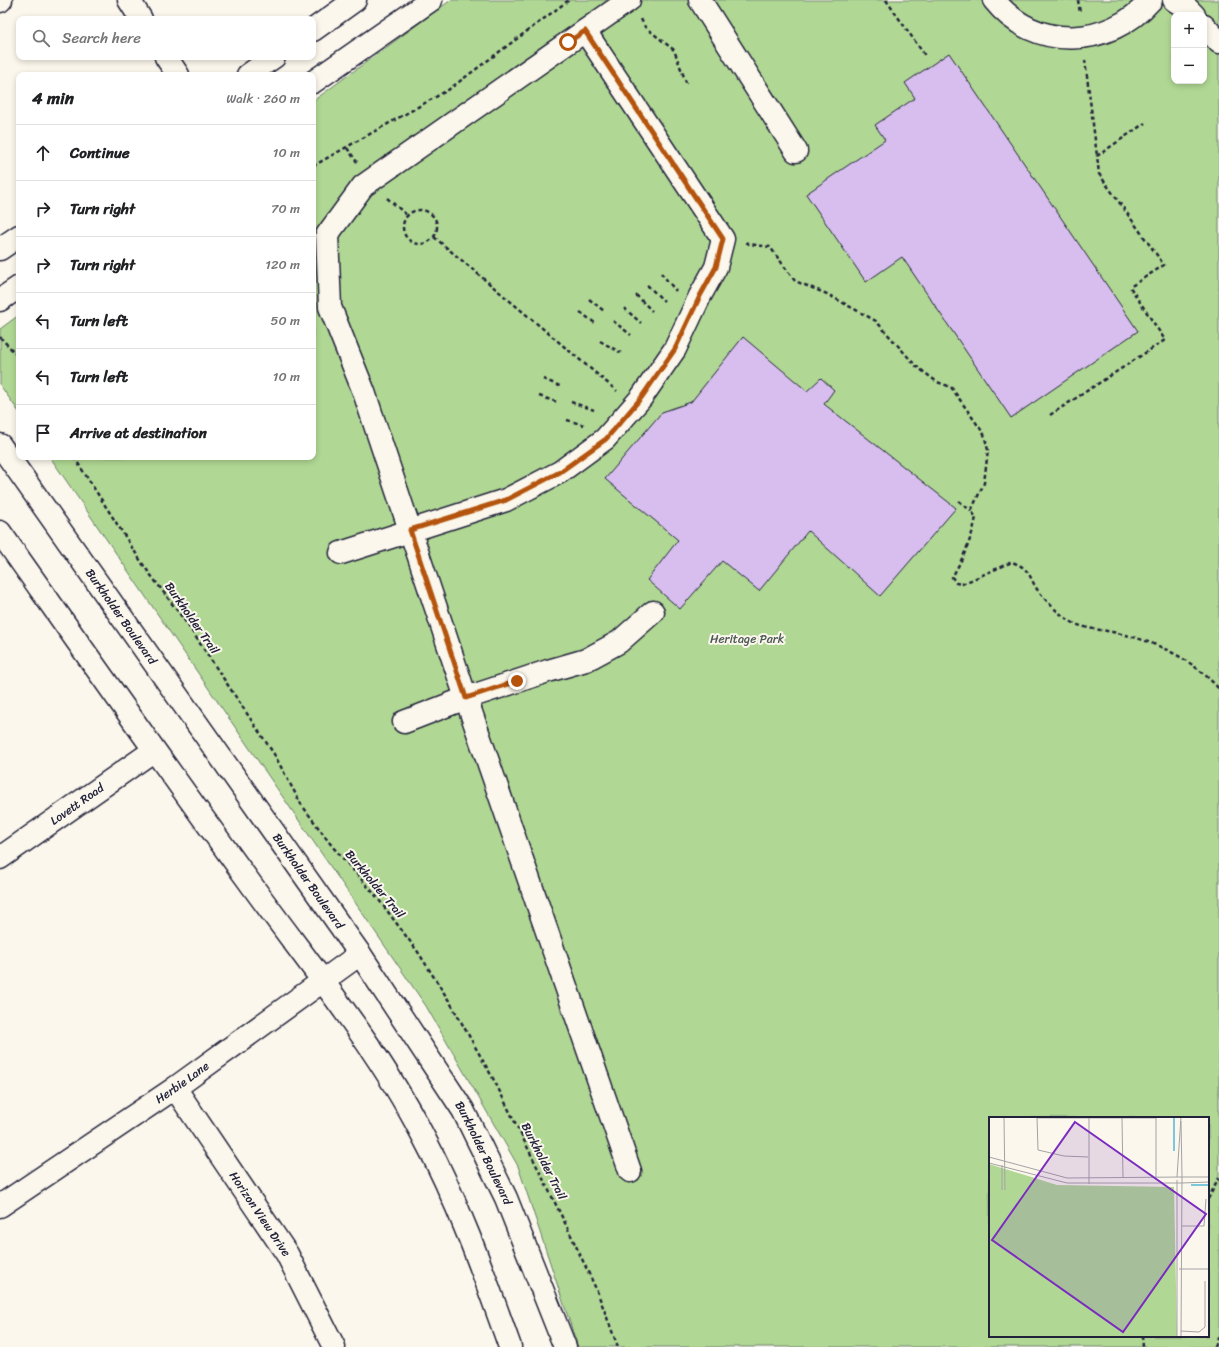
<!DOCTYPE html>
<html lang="en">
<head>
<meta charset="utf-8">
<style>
  :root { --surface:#fff; --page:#f2f2f2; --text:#202124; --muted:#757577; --line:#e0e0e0 }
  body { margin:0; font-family:Sriracha,sans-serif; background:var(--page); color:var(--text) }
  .controls { position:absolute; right:12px; top:12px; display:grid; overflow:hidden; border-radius:8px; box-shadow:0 2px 6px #0003 }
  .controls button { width:36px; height:36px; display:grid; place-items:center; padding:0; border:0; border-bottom:1px solid var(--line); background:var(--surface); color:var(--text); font:20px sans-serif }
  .stop { position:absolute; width:12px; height:12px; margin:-9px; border:3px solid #b45309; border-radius:50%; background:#fff }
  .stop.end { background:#b45309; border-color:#fff; box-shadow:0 1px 4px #0008 }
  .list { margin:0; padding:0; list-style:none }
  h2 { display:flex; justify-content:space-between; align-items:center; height:52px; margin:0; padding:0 16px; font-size:17px }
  h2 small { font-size:13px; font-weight:400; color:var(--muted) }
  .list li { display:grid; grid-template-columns:26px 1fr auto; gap:12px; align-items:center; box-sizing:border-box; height:56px; padding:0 16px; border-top:1px solid var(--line) }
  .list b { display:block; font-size:15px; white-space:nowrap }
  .list em { font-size:13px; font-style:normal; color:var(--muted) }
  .icon { flex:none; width:22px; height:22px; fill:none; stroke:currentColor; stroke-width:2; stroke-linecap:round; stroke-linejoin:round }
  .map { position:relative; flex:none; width:1219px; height:1347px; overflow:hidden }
  .search { position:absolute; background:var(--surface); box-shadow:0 2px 6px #0003; left:16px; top:16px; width:300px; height:44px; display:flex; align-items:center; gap:10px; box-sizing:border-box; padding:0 14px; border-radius:8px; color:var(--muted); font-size:15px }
  .panel { position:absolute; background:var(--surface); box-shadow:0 2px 6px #0003; left:16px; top:72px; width:300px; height:388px; border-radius:8px }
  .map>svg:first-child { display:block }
  .green { fill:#b0d894; stroke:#697d68; fill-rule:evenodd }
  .building { fill:#d7beee; stroke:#22223b }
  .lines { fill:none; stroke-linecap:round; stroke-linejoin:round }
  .minor-casing { stroke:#22223b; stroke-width:25 }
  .major-casing { stroke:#22223b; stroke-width:25 }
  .path { stroke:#22223b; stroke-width:2.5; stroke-dasharray:4 3; stroke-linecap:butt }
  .minor { stroke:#fbf7ec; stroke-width:22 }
  .major { stroke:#fbf7ec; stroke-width:22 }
  .route { stroke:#b45309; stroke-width:5 }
  .labels { text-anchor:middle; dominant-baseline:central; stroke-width:4; stroke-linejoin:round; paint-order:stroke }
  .street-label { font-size:12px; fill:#22223b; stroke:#fbf7ec }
  .park-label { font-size:12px; fill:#4d5956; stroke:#fbf7ec }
  .inset-river { fill:none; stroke:#7cc7dc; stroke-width:2 }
  .inset-road { fill:none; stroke:#a4a2a5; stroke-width:1 }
  .view { fill:#7b2cbf; fill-opacity:0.15; stroke:#7b2cbf; stroke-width:2 }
  .inset-edge { fill:none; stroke:#22223b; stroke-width:2 }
</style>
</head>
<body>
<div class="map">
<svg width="1219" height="1347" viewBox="0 0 1219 1347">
  <rect width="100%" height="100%" fill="#fbf7ec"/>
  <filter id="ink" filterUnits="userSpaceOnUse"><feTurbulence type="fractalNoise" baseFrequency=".025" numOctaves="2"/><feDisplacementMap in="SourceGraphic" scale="8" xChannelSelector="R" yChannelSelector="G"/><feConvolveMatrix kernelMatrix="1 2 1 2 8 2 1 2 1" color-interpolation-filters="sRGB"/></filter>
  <g filter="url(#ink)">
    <g class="green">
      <path d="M451,0H1219V1347H578L518,1166L426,1006L50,457H313V101ZM1174,15H1204V81H1174ZM990,1118H1208V1336H990Z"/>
      <polygon points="19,315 19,412 0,385 0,329"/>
    </g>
    <g class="building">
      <polygon points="949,53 1138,331 1011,418 902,257 866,282 806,194 885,140 875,125 915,98 905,83"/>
      <polygon points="743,337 807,391 821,378 834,390 824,404 956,508 880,596 808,531 759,591 722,561 680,609 647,580 678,540 605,479 662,412 691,402"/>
    </g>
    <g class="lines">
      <defs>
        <g id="minor">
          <polyline points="129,0 141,19"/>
          <polyline points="629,0 363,186 327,235 330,307 364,392 466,698 630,1171"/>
          <polyline points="700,0 796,151"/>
          <path d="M994,0C1035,52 1109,48 1151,0"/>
          <polyline points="1174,0 1188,9 1194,15"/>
          <polyline points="0,1 1,0"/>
          <polyline points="1204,26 1219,42"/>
          <polyline points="166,57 178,75"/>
          <polyline points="341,553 506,500 560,472 605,439 641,398 675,349 700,296 716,267 723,239 585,31"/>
          <polyline points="404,722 466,698 548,671 586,660 619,642 653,612"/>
          <path id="s1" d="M0,858L153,751"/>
          <path id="s2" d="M175,1088L287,1254L334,1347"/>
          <path id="s3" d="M0,1206L175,1088L360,954"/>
        </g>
        <g id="major">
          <polyline points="313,30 355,0"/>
          <polyline points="248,75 274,57"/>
          <polyline points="313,82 431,0"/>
          <polyline points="0,249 19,236"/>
          <polyline points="0,300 19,287"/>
          <path id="s4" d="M0,445L360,954L463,1110L506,1198L565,1347"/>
          <path d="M0,532C82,648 164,765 248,880C307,962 374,1042 421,1132C458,1201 484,1274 510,1347"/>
        </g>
      </defs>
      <use href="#minor" class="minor-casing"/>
      <use href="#major" class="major-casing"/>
      <g class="path">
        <polyline points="886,0 926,57"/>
        <polyline points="1078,0 1080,13"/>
        <polyline points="641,19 645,27 674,50 687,85"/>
        <polyline points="1085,60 1097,156"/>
        <polyline points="347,148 357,162"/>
        <polyline points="313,166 448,90 569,0"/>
        <polyline points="387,198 408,216"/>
        <circle cx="420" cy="227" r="17"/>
        <polyline points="434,237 617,391"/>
        <path d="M746,242L749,244L770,247L795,281L827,294L876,321L916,366L937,382L951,387L984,434L988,450L984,483L971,511L976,517C972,538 963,559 952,577L956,583L962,584L1012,562C1032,569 1029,579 1039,592C1048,603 1059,614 1070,621C1085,630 1101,629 1117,633C1155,641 1193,659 1219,689"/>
        <polyline points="661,273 676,291"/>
        <polyline points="647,285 664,301"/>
        <polyline points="636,295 652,311"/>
        <polyline points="589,299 604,311"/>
        <polyline points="624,308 641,323"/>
        <polyline points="580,312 595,323"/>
        <polyline points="613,321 631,335"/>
        <polyline points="0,337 15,353 19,359"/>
        <polyline points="600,341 621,353"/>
        <polyline points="543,379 562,387"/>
        <polyline points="539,396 557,402"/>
        <polyline points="571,402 594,410"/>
        <polyline points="1050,415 1165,340 1130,287 1164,265 1099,174 1097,156 1145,123"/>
        <polyline points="567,420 584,425"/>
        <polyline points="74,457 144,566 185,621 274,754 301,804 332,846 376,896 418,952 451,1004 495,1082 568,1229 597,1291 618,1347"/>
        <polyline points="959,501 971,511"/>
        <polyline points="1208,1199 1219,1178"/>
        <polyline points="1142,1336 1143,1347"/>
        <polyline points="1215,1347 1219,1334"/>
      </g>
      <use href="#minor" class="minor"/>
      <use href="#major" class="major"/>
    </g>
  </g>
  <g class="lines" filter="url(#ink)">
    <polyline class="route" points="517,681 466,698 410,530 506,500 560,472 606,439 641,398 675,349 700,296 716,267 723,239 585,31 568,42"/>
  </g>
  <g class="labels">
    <g class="street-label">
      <text stroke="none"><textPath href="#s4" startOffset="210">Burkholder Boulevard</textPath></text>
      <text transform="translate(192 618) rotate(55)">Burkholder Trail</text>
      <text stroke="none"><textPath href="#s1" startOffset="94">Lovett Road</textPath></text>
      <text stroke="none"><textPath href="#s4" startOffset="534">Burkholder Boulevard</textPath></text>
      <text transform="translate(375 884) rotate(50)">Burkholder Trail</text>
      <text stroke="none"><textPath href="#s3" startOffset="220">Herbie Lane</textPath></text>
      <text stroke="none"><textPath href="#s4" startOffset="858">Burkholder Boulevard</textPath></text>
      <text transform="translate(544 1161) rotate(63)">Burkholder Trail</text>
      <text stroke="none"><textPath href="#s2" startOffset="152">Horizon View Drive</textPath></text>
    </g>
    <g class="park-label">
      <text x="747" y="639">Heritage Park</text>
    </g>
  </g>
  <g transform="translate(989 1117)">
    <rect width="220" height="220" fill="#fbf7ec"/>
    <path d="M0,47L68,68L185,70L188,220H0Z" fill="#b0d894"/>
    <path class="inset-river" d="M185,34V0M202,68H220"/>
    <path class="inset-road" d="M15,0L16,73M48,0L49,33L75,39L99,40M167,0V60M48,1H167M133,1L134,60M192,4L193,60H220M0,40L78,61L193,60L192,220M0,46L78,66H193M188,60L192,0M188,63V220M193,66L220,65M100,67V1M13,73V48M193,109H215L217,82M190,152H220M192,214L210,215L216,210V164"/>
    <path class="view" d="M86,5L217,97L134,215L3,123Z"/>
    <rect width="220" height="220" class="inset-edge"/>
  </g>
</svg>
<div class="controls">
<button>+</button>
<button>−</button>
</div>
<div class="stop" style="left:568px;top:42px"></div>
<div class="stop end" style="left:517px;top:681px"></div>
<div class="search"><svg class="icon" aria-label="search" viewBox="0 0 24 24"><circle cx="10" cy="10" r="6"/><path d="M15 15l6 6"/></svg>Search here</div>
<section class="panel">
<h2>4 min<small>Walk · 260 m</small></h2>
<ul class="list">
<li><svg class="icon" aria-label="ahead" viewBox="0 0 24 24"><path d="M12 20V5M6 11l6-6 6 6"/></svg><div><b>Continue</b></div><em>10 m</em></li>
<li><svg class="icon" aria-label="right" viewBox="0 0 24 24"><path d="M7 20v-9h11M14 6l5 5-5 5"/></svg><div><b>Turn right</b></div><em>70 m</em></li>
<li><svg class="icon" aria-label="right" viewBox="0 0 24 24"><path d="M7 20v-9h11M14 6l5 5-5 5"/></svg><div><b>Turn right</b></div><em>120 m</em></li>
<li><svg class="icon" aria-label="left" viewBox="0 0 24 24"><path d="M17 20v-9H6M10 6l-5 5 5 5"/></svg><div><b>Turn left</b></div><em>50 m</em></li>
<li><svg class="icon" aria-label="left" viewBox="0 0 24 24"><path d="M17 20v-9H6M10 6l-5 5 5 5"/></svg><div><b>Turn left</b></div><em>10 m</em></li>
<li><svg class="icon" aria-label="arrive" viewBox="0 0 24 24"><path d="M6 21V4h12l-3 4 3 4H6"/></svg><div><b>Arrive at destination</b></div></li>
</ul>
</section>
</div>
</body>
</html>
